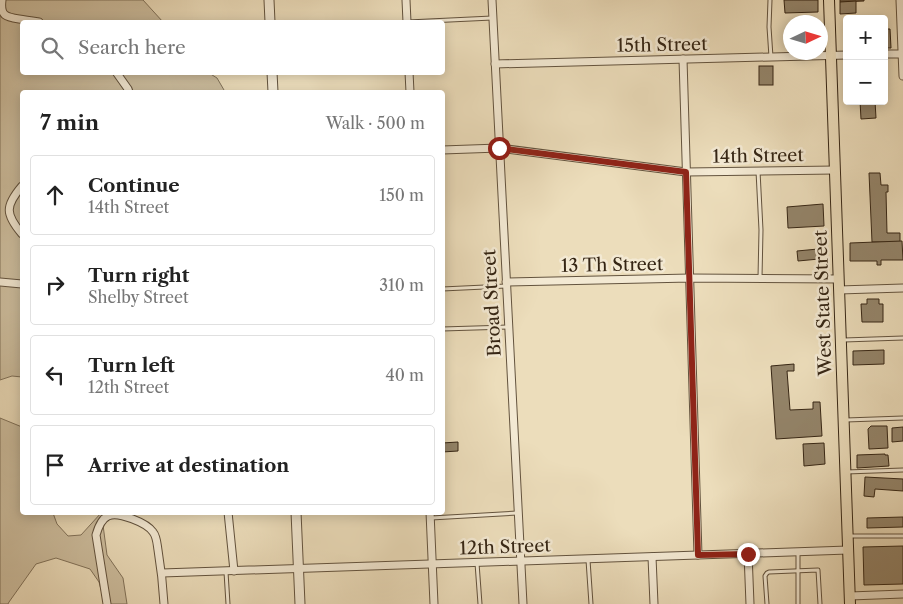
<!DOCTYPE html>
<html lang="en">
<head>
<meta charset="utf-8">
<style>
  :root { --surface:#fff; --page:#f6f6f6; --text:#222; --muted:#767676; --line:#e0e0e0 }
  body { margin:0; font-family:"Libre Caslon Text",serif; background:var(--page); color:var(--text) }
  .controls { position:absolute; right:15px; top:15px; display:grid; overflow:hidden; border-radius:5px; box-shadow:0 2px 12px #0003 }
  .controls button { width:45px; height:45px; display:grid; place-items:center; padding:0; border:0; border-bottom:1px solid var(--line); background:var(--surface); color:var(--text); font:25px sans-serif }
  .compass { position:absolute; left:783px; top:15px; width:45px; height:45px; border-radius:50%; background:var(--surface); box-shadow:0 2px 12px #0003; rotate:86deg }
  .stop { position:absolute; width:15px; height:15px; margin:-11px; border:4px solid #8f2418; border-radius:50%; background:#fff }
  .stop.end { background:#8f2418; border-color:#fff; box-shadow:0 1px 5px #0008 }
  .list { margin:0; padding:0; list-style:none }
  h2 { display:flex; justify-content:space-between; align-items:center; height:65px; margin:0; padding:0 20px; font-size:21px }
  h2 small { font-size:16px; font-weight:400; color:var(--muted) }
  .list li { display:grid; grid-template-columns:32px 1fr auto; gap:15px; align-items:center; box-sizing:border-box; height:80px; margin:0 10px 10px; padding:0 10px; border:1px solid var(--line); border-radius:5px }
  .list b { display:block; font-size:19px; white-space:nowrap }
  .list p { margin:0; font-size:16px; white-space:nowrap; color:var(--muted) }
  .list em { font-size:16px; font-style:normal; color:var(--muted) }
  .icon { flex:none; width:28px; height:28px; fill:none; stroke:currentColor; stroke-width:2; stroke-linecap:round; stroke-linejoin:round }
  .map { position:relative; flex:none; width:903px; height:604px; overflow:hidden }
  .search { position:absolute; background:var(--surface); box-shadow:0 2px 12px #0003; left:20px; top:20px; width:425px; height:55px; display:flex; align-items:center; gap:12px; box-sizing:border-box; padding:0 18px; border-radius:5px; color:var(--muted); font-size:19px }
  .panel { position:absolute; background:var(--surface); box-shadow:0 2px 12px #0003; left:20px; top:90px; width:425px; height:425px; border-radius:5px }
  .map>svg:first-child { display:block }
  .green { fill:#cdbe9f; stroke:#81725a }
  .building { fill:#94856b; stroke:#352514 }
  .lines { fill:none; stroke-linecap:round; stroke-linejoin:round }
  .service-casing { stroke:#63533e; stroke-width:5 }
  .minor-casing { stroke:#63533e; stroke-width:9 }
  .tertiary-casing { stroke:#63533e; stroke-width:11 }
  .primary-casing { stroke:#352514; stroke-width:12 }
  .service { stroke:#f3e9d3; stroke-width:3 }
  .minor { stroke:#f3e9d3; stroke-width:7 }
  .tertiary { stroke:#f3e9d3; stroke-width:9 }
  .primary { stroke:#ecddbb; stroke-width:10 }
  .route { stroke:#8f2418; stroke-width:6 }
  .labels { text-anchor:middle; dominant-baseline:central; stroke-width:5; stroke-linejoin:round; paint-order:stroke }
  .street-label { font-size:18px; fill:#352514; stroke:#f3e9d3 }
</style>
</head>
<body>
<div class="map">
<svg width="903" height="604" viewBox="0 0 903 604">
  <rect width="100%" height="100%" fill="#ecddbb"/>
  <filter id="stains"><feTurbulence type="fractalNoise" baseFrequency=".004" numOctaves="4"/><feColorMatrix values="0 0 0 0 .2 0 0 0 0 .09 0 0 0 0 .02 0 0 0 .5 -.17"/></filter>
  <radialGradient id="worn" r=".72"><stop offset=".6" stop-color="#630" stop-opacity="0"/><stop offset="1" stop-color="#630" stop-opacity=".3"/></radialGradient>
  <g class="green">
    <polygon points="0,0 143,0 163,22 22,22 22,72 209,73 217,78 224,90 224,92 22,92 22,377 12,376 0,380"/>
    <polygon points="0,418 22,427 22,512 53,513 57,524 68,536 81,535 101,513 105,513 103,525 107,555 123,578 127,604 105,604 99,582 90,569 56,558 36,564 9,602 8,604 0,604"/>
  </g>
  <g class="building">
    <polygon points="784,0 818,0 818,12 785,13"/>
    <polygon points="840,0 864,0 864,1 840,2"/>
    <polygon points="856,1 856,13 840,14 840,2"/>
    <polygon points="884,29 890,29 891,48 884,48"/>
    <rect x="759" y="66" width="14" height="19"/>
    <polygon points="860,101 875,101 876,118 861,119"/>
    <polygon points="869,173 880,173 881,185 888,185 888,192 886,192 887,233 900,233 900,242 872,242"/>
    <polygon points="823,204 824,226 788,228 787,207"/>
    <polygon points="902,241 903,260 881,260 881,265 877,265 877,261 850,261 850,243"/>
    <polygon points="818,249 819,259 798,261 797,251"/>
    <polygon points="867,299 879,299 879,304 883,304 883,322 862,322 861,304 867,304"/>
    <polygon points="884,350 884,364 853,365 853,351"/>
    <polygon points="794,364 794,371 787,371 790,410 813,409 813,402 820,402 822,436 776,439 771,366"/>
    <polygon points="871,426 887,426 888,448 869,449 868,429"/>
    <polygon points="903,427 903,441 892,442 892,428"/>
    <polygon points="458,442 458,451 442,452 442,443"/>
    <polygon points="824,443 825,464 804,466 803,444"/>
    <polygon points="885,454 885,455 888,455 889,466 857,468 857,455"/>
    <polygon points="865,477 903,479 903,491 875,489 874,497 864,496"/>
    <polygon points="903,517 903,527 867,528 867,518"/>
    <polygon points="903,546 903,584 864,585 863,547"/>
  </g>
  <g class="lines">
    <defs>
      <g id="service">
        <polyline points="770,0 769,27 771,57"/>
        <polyline points="408,22 492,18"/>
        <polyline points="758,171 761,230 760,278"/>
        <polyline points="442,289 506,286"/>
        <polyline points="442,329 508,327"/>
        <polyline points="844,340 903,338"/>
        <polyline points="846,420 903,418"/>
        <polyline points="846,472 903,470"/>
        <polyline points="431,518 517,513"/>
        <polyline points="851,536 903,536"/>
        <polyline points="798,552 798,604"/>
        <polyline points="588,560 591,604"/>
        <polyline points="477,563 480,604"/>
        <polyline points="226,572 228,604"/>
        <polyline points="767,604 765,576 767,573 769,572 818,570 820,604"/>
      </g>
      <g id="minor">
        <path d="M2,0C0,16 6,17 19,19C25,20 32,21 39,22"/>
        <polyline points="406,0 407,22"/>
        <polyline points="492,0 523,604"/>
        <polyline points="900,0 903,76"/>
        <polyline points="884,54 903,54"/>
        <polyline points="683,59 698,555"/>
        <polyline points="495,64 847,55"/>
        <polyline points="116,72 128,89 129,92"/>
        <polyline points="409,72 410,92"/>
        <polyline points="442,150 499,148 686,172 835,170"/>
        <path d="M22,186C5,206 5,214 22,234"/>
        <polyline points="0,282 22,284"/>
        <polyline points="506,282 690,278 839,279"/>
        <polyline points="839,290 903,288"/>
        <polyline points="228,512 234,571"/>
        <polyline points="430,512 434,604"/>
        <polyline points="748,553 750,604"/>
        <polyline points="652,557 654,604"/>
        <polyline points="162,573 848,550"/>
        <polyline points="850,596 903,594"/>
        <path d="M107,604L96,535C98,528 101,519 108,516C118,511 147,523 153,532C157,537 157,544 158,550C161,568 163,586 164,604"/>
      </g>
      <g id="tertiary">
        <polyline points="269,0 270,22"/>
        <polyline points="272,72 273,92"/>
        <polyline points="296,512 300,604"/>
      </g>
      <polyline id="primary" points="829,0 850,604"/>
    </defs>
    <use href="#service" class="service-casing"/>
    <use href="#minor" class="minor-casing"/>
    <use href="#tertiary" class="tertiary-casing"/>
    <use href="#primary" class="primary-casing"/>
    <use href="#service" class="service"/>
    <use href="#minor" class="minor"/>
    <use href="#tertiary" class="tertiary"/>
    <use href="#primary" class="primary"/>
  </g>
  <g class="lines">
    <polyline class="route" points="499,148 686,172 698,555 748,554"/>
  </g>
  <g class="labels">
    <g class="street-label">
      <text transform="translate(662 45) rotate(-1)">15th Street</text>
      <text transform="translate(758 156) rotate(-1)">14th Street</text>
      <text transform="translate(612 265) rotate(-1)">13 Th Street</text>
      <text transform="translate(492 303) rotate(-93)">Broad Street</text>
      <text transform="translate(823 303) rotate(-92)">West State Street</text>
      <text transform="translate(505 547) rotate(-2)">12th Street</text>
    </g>
  </g>
  <rect width="100%" height="100%" filter="url(#stains)"/>
  <rect width="100%" height="100%" fill="url(#worn)"/>
</svg>
<div class="controls">
<button>+</button>
<button>−</button>
</div>
<svg class="compass" viewBox="-18 -18 36 36"><path d="M0-13l5 13h-10z" fill="#e53935"/><path d="M0 13l5-13h-10z" fill="#767676"/></svg>
<div class="stop" style="left:499px;top:148px"></div>
<div class="stop end" style="left:748px;top:554px"></div>
<div class="search"><svg class="icon" aria-label="search" viewBox="0 0 24 24"><circle cx="10" cy="10" r="6"/><path d="M15 15l6 6"/></svg>Search here</div>
<section class="panel">
<h2>7 min<small>Walk · 500 m</small></h2>
<ul class="list">
<li><svg class="icon" aria-label="ahead" viewBox="0 0 24 24"><path d="M12 20V5M6 11l6-6 6 6"/></svg><div><b>Continue</b><p>14th Street</p></div><em>150 m</em></li>
<li><svg class="icon" aria-label="right" viewBox="0 0 24 24"><path d="M7 20v-9h11M14 6l5 5-5 5"/></svg><div><b>Turn right</b><p>Shelby Street</p></div><em>310 m</em></li>
<li><svg class="icon" aria-label="left" viewBox="0 0 24 24"><path d="M17 20v-9H6M10 6l-5 5 5 5"/></svg><div><b>Turn left</b><p>12th Street</p></div><em>40 m</em></li>
<li><svg class="icon" aria-label="arrive" viewBox="0 0 24 24"><path d="M6 21V4h12l-3 4 3 4H6"/></svg><div><b>Arrive at destination</b></div></li>
</ul>
</section>
</div>
</body>
</html>
